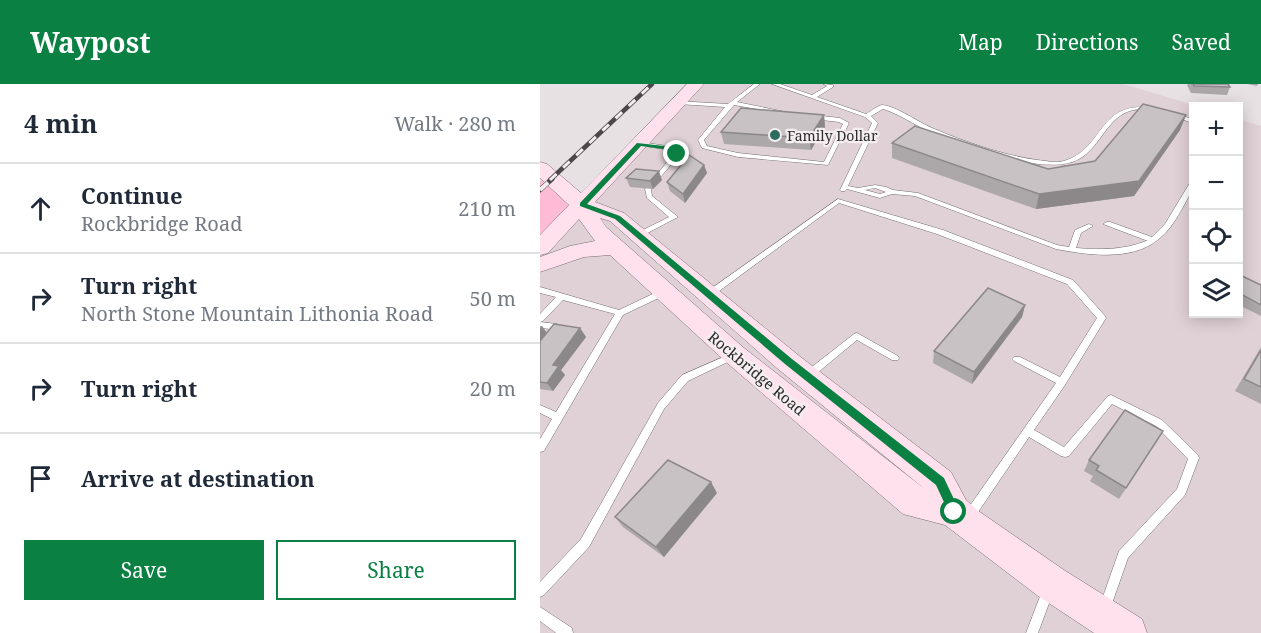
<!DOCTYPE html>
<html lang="en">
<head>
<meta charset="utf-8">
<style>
  :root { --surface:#fff; --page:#f6f6f7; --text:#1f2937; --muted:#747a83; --line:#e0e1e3; --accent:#0b8043 }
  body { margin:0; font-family:"Noto Serif",serif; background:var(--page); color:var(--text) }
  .controls { position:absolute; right:18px; top:18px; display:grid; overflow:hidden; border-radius:0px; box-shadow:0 3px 15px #0003 }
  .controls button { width:54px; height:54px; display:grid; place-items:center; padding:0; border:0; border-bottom:2px solid var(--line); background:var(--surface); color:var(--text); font:30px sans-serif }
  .stop { position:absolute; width:18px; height:18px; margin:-14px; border:4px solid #0b8043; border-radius:50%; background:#fff }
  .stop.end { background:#0b8043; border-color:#fff; box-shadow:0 2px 6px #0008 }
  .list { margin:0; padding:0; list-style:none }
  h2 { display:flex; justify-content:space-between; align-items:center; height:78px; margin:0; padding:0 24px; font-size:26px }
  h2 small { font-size:20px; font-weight:400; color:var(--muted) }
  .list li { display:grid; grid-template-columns:39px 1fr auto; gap:18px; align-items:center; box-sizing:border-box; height:90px; padding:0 24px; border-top:2px solid var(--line) }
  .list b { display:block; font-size:22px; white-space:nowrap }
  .list p { margin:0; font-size:20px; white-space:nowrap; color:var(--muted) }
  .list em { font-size:20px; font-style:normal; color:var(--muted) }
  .actions { display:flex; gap:12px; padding:18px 24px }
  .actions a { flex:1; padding:14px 0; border:2px solid var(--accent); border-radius:0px; text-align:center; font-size:21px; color:var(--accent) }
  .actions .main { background:var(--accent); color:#fff }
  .icon { flex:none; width:33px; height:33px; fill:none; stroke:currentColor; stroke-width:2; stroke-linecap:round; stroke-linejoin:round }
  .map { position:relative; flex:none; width:721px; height:549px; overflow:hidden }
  header { display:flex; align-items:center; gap:36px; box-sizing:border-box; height:84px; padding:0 30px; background:var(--accent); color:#fff }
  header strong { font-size:28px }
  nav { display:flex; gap:33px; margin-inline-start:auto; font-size:21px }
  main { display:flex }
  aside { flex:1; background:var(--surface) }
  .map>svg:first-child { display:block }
  .built { fill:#e0d1d6 }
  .green { fill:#febbd6 }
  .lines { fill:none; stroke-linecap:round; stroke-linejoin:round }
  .service-casing { stroke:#736e6f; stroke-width:1 }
  .secondary-casing { stroke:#736e6f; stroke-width:1 }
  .service { fill:#fff; fill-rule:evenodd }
  .secondary { fill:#ffe1ee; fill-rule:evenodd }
  .rail-far1-casing { stroke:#4c484a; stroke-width:4.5 }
  .rail-casing { stroke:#4c484a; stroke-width:5 }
  .rail-far1 { stroke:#f5eef1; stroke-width:3; stroke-dasharray:9; stroke-linecap:butt }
  .rail { stroke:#f5eef1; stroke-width:4; stroke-dasharray:11; stroke-linecap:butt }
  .wall { fill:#aca7a9 }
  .shaded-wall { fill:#8c8889 }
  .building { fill:#c8c2c4; stroke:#8c8889; stroke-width:1.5 }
  .route { fill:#0b8043 }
  .poi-dot { fill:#2d6d5d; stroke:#f5eef1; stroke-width:2 }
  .labels { text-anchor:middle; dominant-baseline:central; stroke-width:4.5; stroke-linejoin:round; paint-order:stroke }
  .far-poi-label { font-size:14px; fill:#2d2a2b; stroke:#f5eef1; text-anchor:start }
  .street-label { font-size:15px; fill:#2d2a2b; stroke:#f5eef1 }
</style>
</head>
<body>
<header>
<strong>Waypost</strong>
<nav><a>Map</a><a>Directions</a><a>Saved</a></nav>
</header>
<main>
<aside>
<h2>4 min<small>Walk · 280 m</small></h2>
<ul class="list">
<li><svg class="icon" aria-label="ahead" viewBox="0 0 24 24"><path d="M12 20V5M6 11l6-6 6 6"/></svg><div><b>Continue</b><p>Rockbridge Road</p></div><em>210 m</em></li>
<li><svg class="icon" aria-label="right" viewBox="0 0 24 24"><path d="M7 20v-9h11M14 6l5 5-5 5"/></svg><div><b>Turn right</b><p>North Stone Mountain Lithonia Road</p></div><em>50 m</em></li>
<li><svg class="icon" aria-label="right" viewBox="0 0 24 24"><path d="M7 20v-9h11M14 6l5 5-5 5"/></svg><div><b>Turn right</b></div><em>20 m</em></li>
<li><svg class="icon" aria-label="arrive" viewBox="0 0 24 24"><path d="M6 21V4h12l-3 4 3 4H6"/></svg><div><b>Arrive at destination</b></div></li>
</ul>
<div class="actions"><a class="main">Save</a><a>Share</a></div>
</aside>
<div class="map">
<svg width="721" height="549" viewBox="0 0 721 549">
  <rect width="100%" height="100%" fill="#e7e1e3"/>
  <polygon class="built" points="165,0 583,0 657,22 654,22 654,230 698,230 699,35 721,42 721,549 0,549 0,154 33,120"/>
  <polygon class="green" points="0,96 33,120 0,154"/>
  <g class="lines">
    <defs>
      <g id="service">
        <polygon points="214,0 220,0 197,18 250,29 250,31 194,21 164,56 167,62 198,69 284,78 303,40 299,38 273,35 270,33 273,31 300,34 309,39 288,81 198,73 162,64 158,56 185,23 138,20 136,19 136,17 188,20"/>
        <path d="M232,0H240L272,11L287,2L283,0L293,1V3L277,13L326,30C331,27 337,22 342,21C354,21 380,39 392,44C425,58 462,71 497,76C506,77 516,79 524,77C565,65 557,16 613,24V26L611,27C605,26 598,25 593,26C567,32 561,63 539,75C507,94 422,61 388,47C373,40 359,30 343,25L331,32L338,39L308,102L318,104L335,101L346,103L353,106L378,109L517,161L529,163L535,146L549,140L553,142L541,149L536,164C560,166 584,166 606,157H608L563,140L567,138H570L612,153L625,140L651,97L654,95V103C644,120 635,142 620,154C593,178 548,171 516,165L375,112L352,110L340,114L307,105L305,107H301L300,106L332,39L325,33ZM335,104L346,108L340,110L325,106Z"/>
        <polygon points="632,29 636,29 654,36 654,40 632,31"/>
        <polygon points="100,58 134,63 140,70 118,96 113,95 134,70 130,66 98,61 98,59"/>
        <polygon points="108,103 111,105 112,112 138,133 98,154 95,154 95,150 129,133 107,114 105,105"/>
        <polygon points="298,115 403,146 533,196 565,232 566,234 525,301 494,346 524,363 568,312 571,311 622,336 658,371 659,374 645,411 588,474 569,528 565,530 561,528 559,524 579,467 637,405 648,375 616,342 572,320 529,372 525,373 521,372 489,353 432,437 428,438 424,437 422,433 516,299 474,277 472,275 474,273 480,273 520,293 557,234 527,200 397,150 299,119 171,213 165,213 164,211 165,209"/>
        <polygon points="0,203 79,226 121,206 127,206 128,208 127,210 83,231 4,367 0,368 0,355 12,335 0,329 0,321 16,328 75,230 23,216 3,237 0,238 17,240 21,243 3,268 0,269 0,259 11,245 0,244 0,230 16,213 0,209"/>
        <polygon points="317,249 358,272 359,274 358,276 352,276 317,256 270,295 264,295 262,292 264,289 314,250"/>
        <polygon points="195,268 199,271 198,273 148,297 124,325 49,463 4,511 0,513 0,498 41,455 118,319 142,291"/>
        <polygon points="508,500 512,502 514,506 498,549 486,549 504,502"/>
        <polygon points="0,523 32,544 33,549 16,549 0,537"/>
      </g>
      <path id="secondary" d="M147,0H164L55,118L84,129L258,271L411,388L426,416L437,426L524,486L602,535L607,549H554L498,512L405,441L363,430L186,278L70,171L44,173L0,188V173L30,162L55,157L39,135L8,169L0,171V151L29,121L0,94V78L7,80L41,109ZM60,134L70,137L238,285L386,406L204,264L66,143Z"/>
    </defs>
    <use href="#service" class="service-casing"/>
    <use href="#secondary" class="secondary-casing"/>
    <use href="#service" class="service"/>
    <use href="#secondary" class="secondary"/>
    <defs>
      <polyline id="rail-far1" points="10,96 112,0"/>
      <polyline id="rail" points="0,106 12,95"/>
    </defs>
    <use href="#rail-far1" class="rail-far1-casing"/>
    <use href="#rail" class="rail-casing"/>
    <use href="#rail-far1" class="rail-far1"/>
    <use href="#rail" class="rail"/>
  </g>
  <g class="wall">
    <polygon points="648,0 688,0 690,3 687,11 651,9 647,1"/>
    <polygon points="707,0 718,0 717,2"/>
    <polygon points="284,31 285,43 271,66 184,60 181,48"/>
    <polygon points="646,31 640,46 594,112 496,125 352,74 352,59 508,85 555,77"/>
    <polygon points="164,81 167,89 145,119 130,107 127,98"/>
    <polygon points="86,94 122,96 113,105 90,103"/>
    <polygon points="699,196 721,201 721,232 699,221"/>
    <polygon points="485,221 482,233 432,300 393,279 394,267"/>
    <polygon points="0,242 2,242 7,249 40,244 46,253 21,286 25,291 13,307 0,305"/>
    <polygon points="721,263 721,320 695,307"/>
    <polygon points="623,347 579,415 550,397 553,392 544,387 549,376"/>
    <polygon points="177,409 124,473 83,443 75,433"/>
  </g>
  <g class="shaded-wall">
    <polygon points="284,31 285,43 271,66 269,54"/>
    <polygon points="646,31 640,46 594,112 496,125 499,110"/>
    <polygon points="164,81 167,89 145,119 143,110"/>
    <polygon points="119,87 122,96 113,105 110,97"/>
    <polygon points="485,221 482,233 432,300 434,288"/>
    <polygon points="2,242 8,251 0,261 0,245"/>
    <polygon points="40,244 46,253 21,286 25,291 13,307 7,299 13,281"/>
    <polygon points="171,398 177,409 124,473 116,463"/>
  </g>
  <g class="building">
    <polygon points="653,0 688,0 690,3 654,2"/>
    <polygon points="603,20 646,31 599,97 499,110 352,59 375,42 508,85 555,77"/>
    <polygon points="201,24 284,31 269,54 181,48"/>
    <polygon points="149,71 164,81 143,110 127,98"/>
    <polygon points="96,85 119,87 110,97 86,94"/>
    <polygon points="702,192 721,201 721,221 699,209 699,196"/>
    <polygon points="448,204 485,221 434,288 394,267"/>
    <polygon points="14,240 40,244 13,281 19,282 7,299 0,298 0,257"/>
    <polygon points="721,266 721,303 704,295"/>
    <polygon points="585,326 623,347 586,404 556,386 559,382 549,376"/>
    <polygon points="128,376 171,398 116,463 75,433"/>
  </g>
  <polygon class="route" points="97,59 134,63 140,70 137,72 130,66 101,62 47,120 80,132 252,275 404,394 420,428 418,431 410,431 396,401 245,280 75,135 40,122 40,119"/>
  <circle class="poi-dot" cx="235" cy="51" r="6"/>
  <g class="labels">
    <g class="far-poi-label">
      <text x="247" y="51">Family Dollar</text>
    </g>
    <g class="street-label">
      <text transform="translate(217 289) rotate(40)">Rockbridge Road</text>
    </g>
  </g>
</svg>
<div class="controls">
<button>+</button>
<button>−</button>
<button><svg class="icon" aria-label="locate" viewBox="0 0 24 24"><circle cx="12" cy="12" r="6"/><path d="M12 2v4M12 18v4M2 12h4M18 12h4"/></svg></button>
<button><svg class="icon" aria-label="layers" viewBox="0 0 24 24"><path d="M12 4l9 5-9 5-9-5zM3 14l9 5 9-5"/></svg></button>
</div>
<div class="stop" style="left:414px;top:428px"></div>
<div class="stop end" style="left:137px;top:70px"></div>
</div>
</main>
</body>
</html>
